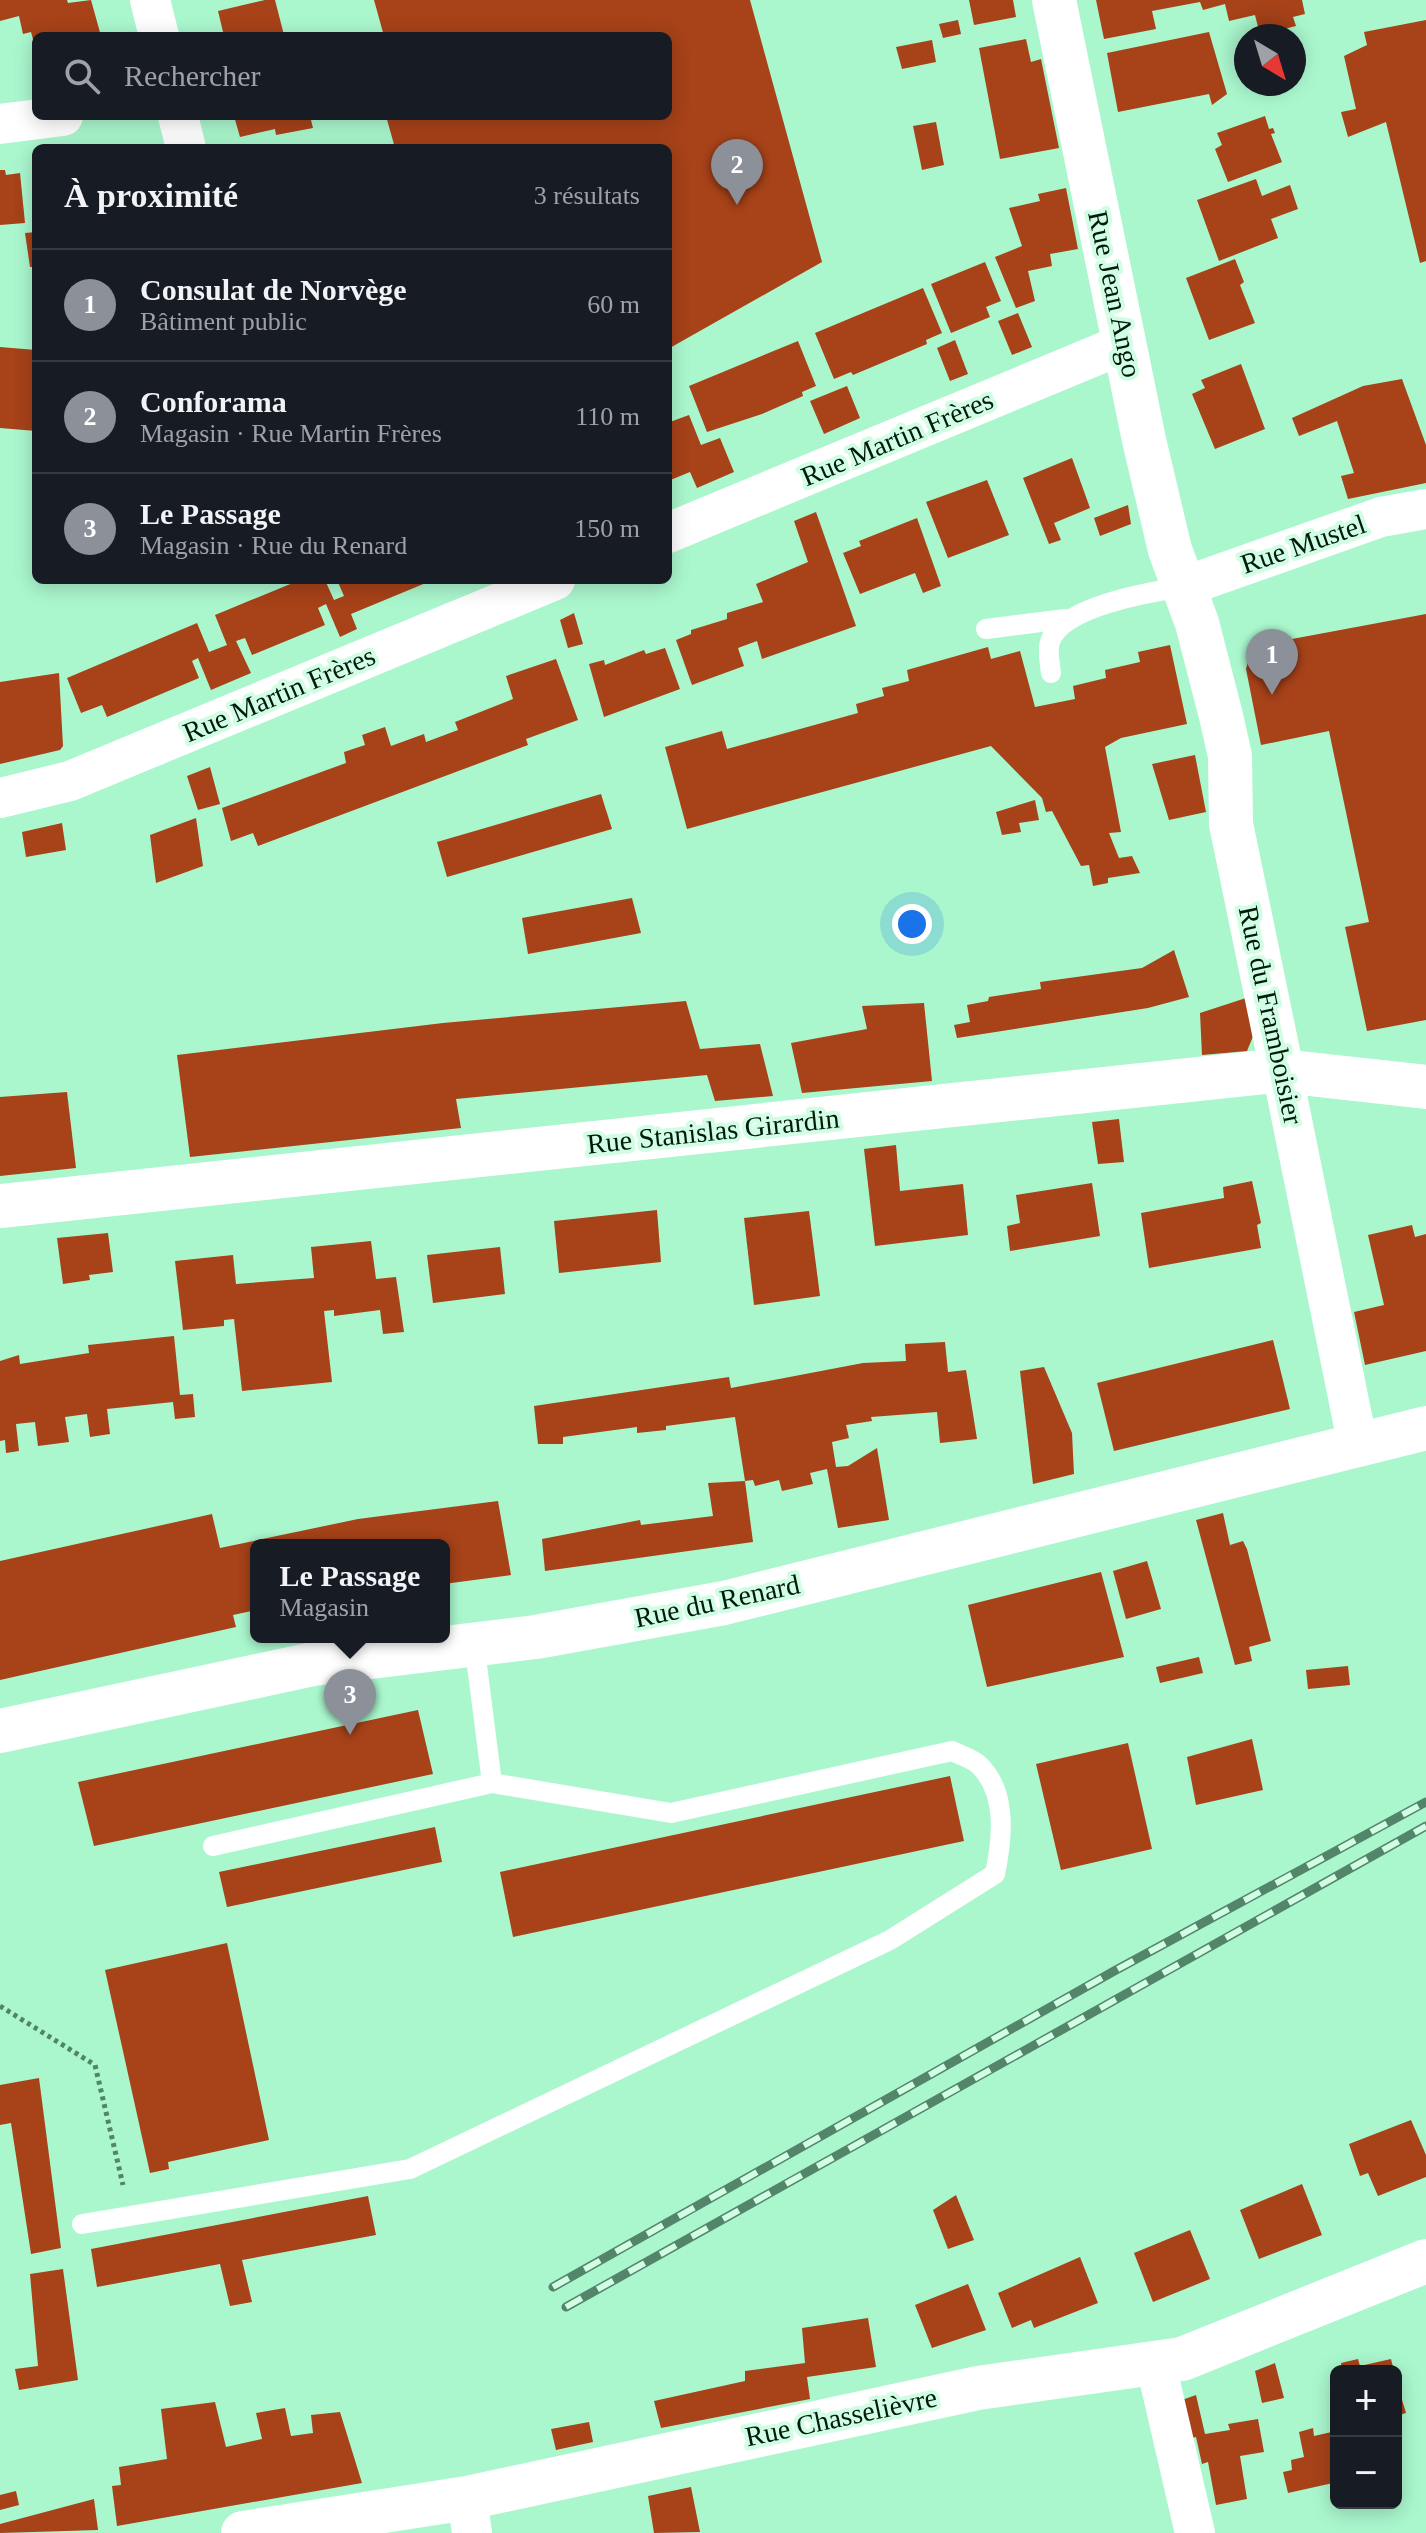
<!DOCTYPE html>
<html lang="fr">
<head>
<meta charset="utf-8">
<style>
  :root { --surface:#171b24; --page:#242831; --text:#f1f3f6; --muted:#9ea1a6; --line:#363941; --accent:#8c9099 }
  body { margin:0; font-family:"Times New Roman",serif; background:var(--page); color:var(--text) }
  .controls { position:absolute; right:24px; bottom:24px; display:grid; overflow:hidden; border-radius:12px; box-shadow:0 4px 20px #0003 }
  .controls button { width:72px; height:72px; display:grid; place-items:center; padding:0; border:0; border-bottom:2px solid var(--line); background:var(--surface); color:var(--text); font:40px sans-serif }
  .compass { position:absolute; left:1234px; top:24px; width:72px; height:72px; border-radius:50%; background:var(--surface); box-shadow:0 4px 20px #0003; rotate:142deg }
  .you { position:absolute; left:912px; top:924px; width:28px; height:28px; margin:-20px; border:6px solid #fff; border-radius:50%; background:#1a73e8; box-shadow:0 0 0 12px #1a73e833 }
  .badge { display:grid; place-items:center; width:52px; height:52px; border-radius:50%; background:var(--accent); color:#fff; font-size:26px; font-weight:700 }
  .pin { position:absolute; translate:-50% -66px; filter:drop-shadow(0 2px 4px #0008) }
  .pin::after { content:''; position:absolute; top:42px; width:28px; height:24px; background:inherit; clip-path:polygon(0 0,100% 0,50% 100%) }
  .popup { position:absolute; left:250px; top:1539px; width:200px; height:104px; box-sizing:border-box; display:grid; place-content:center; border-radius:12px; background:var(--surface); filter:drop-shadow(0 2px 6px #0005); font-size:26px; white-space:nowrap; color:var(--muted) }
  .popup b { font-size:30px; color:var(--text) }
  .popup::after { content:''; position:absolute; left:50%; top:100%; margin-left:-16px; border:16px solid transparent; border-top-color:var(--surface) }
  .list { margin:0; padding:0; list-style:none }
  h2 { display:flex; justify-content:space-between; align-items:center; height:104px; margin:0; padding:0 32px; font-size:34px }
  h2 small { font-size:26px; font-weight:400; color:var(--muted) }
  .list li { display:grid; grid-template-columns:52px 1fr auto; gap:24px; align-items:center; box-sizing:border-box; height:112px; padding:0 32px; border-top:2px solid var(--line) }
  .list b { display:block; font-size:30px; white-space:nowrap }
  .list p { margin:0; font-size:26px; white-space:nowrap; color:var(--muted) }
  .list em { font-size:26px; font-style:normal; color:var(--muted) }
  .icon { flex:none; width:44px; height:44px; fill:none; stroke:currentColor; stroke-width:2; stroke-linecap:round; stroke-linejoin:round }
  .map { position:relative; flex:none; width:1426px; height:2533px; overflow:hidden }
  .search { position:absolute; background:var(--surface); box-shadow:0 4px 20px #0003; left:32px; top:32px; width:640px; height:88px; display:flex; align-items:center; gap:20px; box-sizing:border-box; padding:0 28px; border-radius:12px; color:var(--muted); font-size:30px }
  .panel { position:absolute; background:var(--surface); box-shadow:0 4px 20px #0003; left:32px; top:144px; width:640px; height:440px; border-radius:12px }
  .map>svg:first-child { display:block }
  .building { fill:#a74219 }
  .lines { fill:none; stroke-linecap:round; stroke-linejoin:round }
  .path { stroke:#528469; stroke-width:5; stroke-dasharray:4 4; stroke-linecap:butt }
  .service { stroke:#fff; stroke-width:20 }
  .minor { stroke:#fff; stroke-width:40 }
  .tertiary { stroke:#fff; stroke-width:44 }
  .rail-casing { stroke:#52856a; stroke-width:9 }
  .rail { stroke:#d0fde3; stroke-width:6; stroke-dasharray:18; stroke-linecap:butt }
  .labels { text-anchor:middle; dominant-baseline:central; stroke-width:8; stroke-linejoin:round; paint-order:stroke }
  .street-label { font-size:28px; fill:#001a0c; stroke:#d0fde3 }
</style>
</head>
<body>
<div class="map">
<svg width="1426" height="2533" viewBox="0 0 1426 2533">
  <rect width="100%" height="100%" fill="#aaf7ce"/>
  <g class="building">
    <polygon points="0,0 67,0 68,3 91,0 101,36 36,36 35,47 31,32 23,34 19,16 0,21"/>
    <polygon points="265,0 275,0 284,35 295,32 296,36 224,36 218,11"/>
    <polygon points="374,0 750,0 822,262 668,349 668,148 395,148 386,116 668,116 668,36 384,36"/>
    <polygon points="969,0 1013,0 1016,17 974,25"/>
    <polygon points="1096,0 1302,0 1305,14 1293,17 1296,26 1260,35 1255,15 1229,21 1225,4 1203,10 1200,2 1152,11 1156,29 1104,39"/>
    <polygon points="958,20 961,34 943,38 939,24"/>
    <polygon points="1426,20 1426,261 1420,263 1386,122 1348,137 1341,112 1356,109 1344,56 1367,45 1364,32"/>
    <polygon points="1209,32 1227,94 1212,105 1209,94 1118,112 1107,53"/>
    <polygon points="1026,39 1031,62 1041,59 1059,148 1000,159 979,48"/>
    <polygon points="932,40 936,62 902,69 896,47"/>
    <polygon points="234,116 310,116 313,128 276,135 275,129 240,137"/>
    <polygon points="1265,116 1269,129 1273,128 1275,133 1271,134 1282,162 1228,182 1215,149 1222,145 1217,133"/>
    <polygon points="936,122 944,165 922,170 913,126"/>
    <polygon points="0,170 5,170 6,175 20,173 25,223 0,225"/>
    <polygon points="1256,179 1262,196 1290,185 1298,209 1271,219 1278,238 1219,261 1197,200"/>
    <polygon points="1066,188 1078,249 1050,254 1052,266 1028,271 1035,301 1016,308 995,257 1022,246 1009,208 1040,201 1038,194"/>
    <polygon points="36,232 36,267 30,267 25,233"/>
    <polygon points="1235,259 1244,282 1240,285 1255,323 1209,340 1186,278"/>
    <polygon points="985,262 1001,301 986,307 990,317 951,333 931,284"/>
    <polygon points="923,288 942,333 926,340 927,344 853,375 851,372 834,379 815,333"/>
    <polygon points="1018,313 1032,347 1012,355 998,321"/>
    <polygon points="955,340 968,374 950,381 937,348"/>
    <polygon points="798,341 816,386 802,392 803,396 762,414 707,432 689,386"/>
    <polygon points="0,347 36,350 36,431 0,428"/>
    <polygon points="1241,364 1265,429 1215,449 1192,394 1205,388 1201,380"/>
    <polygon points="1402,379 1426,445 1426,483 1348,499 1341,476 1354,473 1337,421 1299,436 1292,418 1363,386"/>
    <polygon points="847,386 860,418 824,434 810,401"/>
    <polygon points="689,415 701,445 720,438 734,472 697,488 690,472 668,481 668,416 670,422"/>
    <polygon points="1072,458 1090,508 1054,523 1061,540 1049,544 1023,478"/>
    <polygon points="987,480 1009,535 948,558 926,502"/>
    <polygon points="1128,505 1131,524 1100,536 1094,518"/>
    <polygon points="816,512 856,626 762,659 757,641 738,648 744,666 692,685 676,640 691,634 691,630 727,619 727,613 763,602 756,584 808,562 794,521"/>
    <polygon points="917,518 941,586 923,593 915,573 860,594 843,553 861,546 859,541"/>
    <polygon points="300,580 325,580 334,600 344,596 337,580 433,580 351,614 357,629 340,637 326,604 318,608 325,625 252,655 245,638 236,641 251,673 211,690 198,658 192,661 199,678 107,717 102,705 81,713 67,678 197,623 209,652 227,645 215,615"/>
    <polygon points="574,613 583,644 568,648 560,620"/>
    <polygon points="1426,614 1426,1020 1367,1031 1345,927 1369,922 1329,731 1261,745 1246,669 1250,655 1293,646 1292,639"/>
    <polygon points="1170,645 1187,724 1121,738 1105,747 1121,832 1109,833 1119,858 1132,856 1140,873 1108,878 1108,883 1093,886 1089,865 1081,866 1052,811 1046,812 1042,798 991,746 687,829 665,747 722,731 727,749 858,713 856,704 884,696 882,688 909,681 907,670 988,647 991,659 1020,651 1035,707 1075,699 1073,686 1106,678 1105,670 1140,662 1138,652"/>
    <polygon points="665,648 680,689 604,717 589,664 604,660 605,665 644,650 646,654"/>
    <polygon points="556,659 578,720 526,739 528,745 258,846 253,833 231,841 222,808 346,763 344,752 365,745 362,735 385,727 391,746 424,734 426,742 458,730 455,722 513,699 506,676"/>
    <polygon points="59,673 63,746 60,750 0,764 0,682"/>
    <polygon points="1195,755 1206,812 1169,820 1152,764"/>
    <polygon points="210,767 220,804 198,810 187,776"/>
    <polygon points="601,794 612,829 447,877 437,842"/>
    <polygon points="1035,800 1039,820 1019,823 1021,832 1002,835 996,812"/>
    <polygon points="196,818 203,866 156,883 150,835"/>
    <polygon points="62,823 66,850 26,857 22,832"/>
    <polygon points="632,898 641,933 528,954 522,918"/>
    <polygon points="1174,950 1189,997 1148,1008 957,1038 954,1025 970,1022 967,1005 988,1001 989,997 1041,989 1040,982 1142,968"/>
    <polygon points="1246,998 1254,1034 1247,1051 1202,1055 1200,1013"/>
    <polygon points="686,1001 700,1049 760,1044 773,1096 715,1101 707,1075 456,1099 461,1128 190,1157 177,1055 443,1023"/>
    <polygon points="924,1003 932,1081 802,1093 791,1043 867,1029 862,1006"/>
    <polygon points="67,1092 76,1168 0,1176 0,1097"/>
    <polygon points="1119,1119 1124,1162 1098,1164 1092,1122"/>
    <polygon points="896,1145 900,1191 963,1184 968,1235 875,1246 864,1149"/>
    <polygon points="1252,1181 1261,1223 1257,1225 1261,1248 1149,1268 1141,1213 1224,1198 1223,1187"/>
    <polygon points="1092,1183 1100,1236 1010,1251 1007,1226 1020,1223 1016,1195"/>
    <polygon points="657,1210 661,1262 559,1273 554,1221"/>
    <polygon points="809,1211 820,1296 754,1305 744,1218"/>
    <polygon points="1412,1225 1415,1237 1426,1234 1426,1351 1365,1365 1354,1312 1384,1305 1368,1235"/>
    <polygon points="108,1233 113,1272 89,1275 90,1280 63,1284 57,1238"/>
    <polygon points="371,1241 376,1279 396,1277 404,1332 383,1334 380,1310 334,1316 334,1310 324,1311 332,1382 242,1391 234,1319 224,1320 224,1326 183,1330 175,1261 233,1255 236,1284 314,1278 311,1247"/>
    <polygon points="500,1247 505,1294 433,1303 427,1255"/>
    <polygon points="174,1336 180,1395 193,1394 195,1417 175,1419 173,1402 107,1409 110,1434 90,1437 87,1414 65,1417 69,1442 38,1446 35,1422 16,1424 19,1451 6,1453 5,1440 0,1441 0,1361 19,1355 20,1364 89,1353 88,1345"/>
    <polygon points="1273,1340 1290,1409 1114,1451 1097,1383"/>
    <polygon points="945,1342 948,1372 966,1370 977,1439 940,1443 937,1412 871,1417 872,1421 846,1425 849,1438 832,1442 836,1467 848,1466 877,1448 889,1520 838,1528 827,1469 810,1473 813,1484 782,1491 779,1480 755,1486 753,1480 745,1481 753,1542 545,1571 542,1539 640,1520 641,1525 713,1516 708,1483 745,1481 735,1417 666,1426 666,1430 637,1433 637,1427 563,1437 563,1444 538,1444 534,1406 729,1377 731,1388 863,1363 906,1361 905,1344"/>
    <polygon points="1044,1367 1072,1433 1074,1474 1033,1484 1020,1371"/>
    <polygon points="498,1501 511,1575 444,1584 444,1545 256,1545 256,1610 233,1615 236,1627 0,1680 0,1561 212,1514 220,1548 358,1519"/>
    <polygon points="1223,1513 1230,1545 1243,1541 1247,1549 1271,1641 1249,1647 1252,1661 1235,1665 1196,1520"/>
    <polygon points="1147,1561 1161,1609 1126,1619 1113,1571"/>
    <polygon points="1101,1572 1124,1657 987,1687 968,1605"/>
    <polygon points="1199,1657 1203,1673 1160,1683 1156,1667"/>
    <polygon points="1348,1666 1350,1685 1308,1689 1306,1670"/>
    <polygon points="418,1710 433,1774 94,1846 78,1782"/>
    <polygon points="1252,1739 1263,1790 1196,1805 1187,1757"/>
    <polygon points="1128,1743 1152,1849 1061,1870 1036,1764"/>
    <polygon points="950,1776 964,1841 513,1937 500,1872"/>
    <polygon points="435,1827 442,1862 227,1907 219,1872"/>
    <polygon points="227,1943 269,2140 168,2162 169,2169 150,2173 105,1970"/>
    <polygon points="39,2078 61,2248 31,2254 11,2123 0,2125 0,2085"/>
    <polygon points="1411,2120 1426,2155 1426,2177 1378,2196 1368,2173 1360,2176 1349,2144"/>
    <polygon points="1302,2184 1322,2235 1259,2259 1240,2210"/>
    <polygon points="956,2195 974,2240 948,2249 933,2210"/>
    <polygon points="368,2196 376,2235 242,2260 252,2302 230,2306 220,2264 97,2287 91,2249"/>
    <polygon points="1190,2230 1210,2279 1153,2302 1134,2253"/>
    <polygon points="1080,2257 1098,2303 1034,2328 1031,2320 1012,2328 998,2293"/>
    <polygon points="63,2269 78,2380 19,2390 15,2369 38,2366 30,2274"/>
    <polygon points="968,2284 986,2330 932,2348 915,2305"/>
    <polygon points="868,2318 876,2367 807,2377 810,2399 661,2428 654,2401 745,2381 745,2371 805,2363 802,2328"/>
    <polygon points="1358,2359 1360,2366 1391,2359 1394,2371 1342,2371 1341,2363"/>
    <polygon points="1275,2363 1284,2398 1262,2403 1255,2371"/>
    <polygon points="1396,2380 1406,2413 1396,2416"/>
    <polygon points="1196,2395 1205,2434 1230,2430 1228,2424 1258,2419 1264,2452 1240,2456 1247,2499 1216,2505 1208,2462 1202,2464 1196,2437 1187,2439 1179,2401"/>
    <polygon points="215,2402 226,2447 262,2439 256,2413 285,2408 291,2436 313,2433 311,2415 340,2412 362,2483 117,2526 112,2486 121,2485 119,2467 167,2459 161,2409"/>
    <polygon points="589,2422 593,2442 556,2450 551,2429"/>
    <polygon points="1313,2428 1314,2436 1336,2431 1336,2475 1332,2476 1333,2483 1288,2493 1283,2472 1292,2470 1291,2460 1304,2457 1299,2432"/>
    <polygon points="691,2487 700,2532 654,2533 648,2496"/>
    <polygon points="16,2491 19,2505 0,2510 0,2495"/>
    <polygon points="94,2499 98,2530 0,2533 0,2524"/>
  </g>
  <g class="lines">
    <polyline class="path" points="0,2006 95,2065 123,2185"/>
    <g class="service">
      <polyline points="986,629 1065,619"/>
      <path d="M1051,673C1050,664 1047,650 1050,642C1061,607 1149,592 1183,587"/>
      <polyline points="213,1846 492,1783"/>
      <path d="M82,2224L410,2169L890,1940L995,1874C1002,1840 1008,1794 980,1766C974,1759 960,1755 952,1751L671,1813L492,1783L474,1642"/>
    </g>
    <g class="minor">
      <polyline points="150,0 159,36"/>
      <polyline points="178,116 186,148"/>
      <polyline points="0,124 63,116"/>
      <polyline points="668,533 1126,343"/>
      <polyline points="1183,587 1381,517 1426,509"/>
      <polyline points="0,798 70,781 555,580"/>
      <polyline points="1282,1071 1358,1446"/>
      <polyline points="1156,2365 1195,2533"/>
      <polyline points="467,2498 472,2533"/>
    </g>
    <g class="tertiary">
      <polyline points="1054,0 1144,440 1170,550 1197,623 1221,716 1230,756 1231,824 1282,1071"/>
      <polyline points="0,1206 1264,1072 1282,1071 1426,1087"/>
      <polyline points="0,1731 313,1664 536,1637 724,1603 1426,1428"/>
      <polyline points="243,2533 467,2498 978,2388 1182,2359 1426,2261"/>
    </g>
    <defs>
      <g id="rail">
        <polyline points="553,2287 1116,1970 1426,1802"/>
        <polyline points="566,2307 1426,1826"/>
      </g>
    </defs>
    <use href="#rail" class="rail-casing"/>
    <use href="#rail" class="rail"/>
  </g>
  <g class="labels">
    <g class="street-label">
      <text transform="translate(1115 294) rotate(78)">Rue Jean Ango</text>
      <text transform="translate(897 438) rotate(-23)">Rue Martin Frères</text>
      <text transform="translate(1303 544) rotate(-19)">Rue Mustel</text>
      <text transform="translate(279 694) rotate(-23)">Rue Martin Frères</text>
      <text transform="translate(1271 1015) rotate(78)">Rue du Framboisier</text>
      <text transform="translate(713 1131) rotate(-6)">Rue Stanislas Girardin</text>
      <text transform="translate(717 1601) rotate(-12)">Rue du Renard</text>
      <text transform="translate(841 2417) rotate(-12)">Rue Chasselièvre</text>
    </g>
  </g>
</svg>
<div class="controls">
<button>+</button>
<button>−</button>
</div>
<svg class="compass" viewBox="-18 -18 36 36"><path d="M0-13l5 13h-10z" fill="#e53935"/><path d="M0 13l5-13h-10z" fill="#9ea1a6"/></svg>
<div class="you"></div>
<div class="pin badge" style="left:1272px;top:695px">1</div>
<div class="pin badge" style="left:737px;top:205px">2</div>
<div class="pin badge" style="left:350px;top:1735px">3</div>
<div class="popup"><b>Le Passage</b>Magasin</div>
<div class="search"><svg class="icon" aria-label="search" viewBox="0 0 24 24"><circle cx="10" cy="10" r="6"/><path d="M15 15l6 6"/></svg>Rechercher</div>
<section class="panel">
<h2>À proximité<small>3 résultats</small></h2>
<ul class="list">
<li><span class="badge">1</span><div><b>Consulat de Norvège</b><p>Bâtiment public</p></div><em>60 m</em></li>
<li><span class="badge">2</span><div><b>Conforama</b><p>Magasin · Rue Martin Frères</p></div><em>110 m</em></li>
<li><span class="badge">3</span><div><b>Le Passage</b><p>Magasin · Rue du Renard</p></div><em>150 m</em></li>
</ul>
</section>
</div>
</body>
</html>
